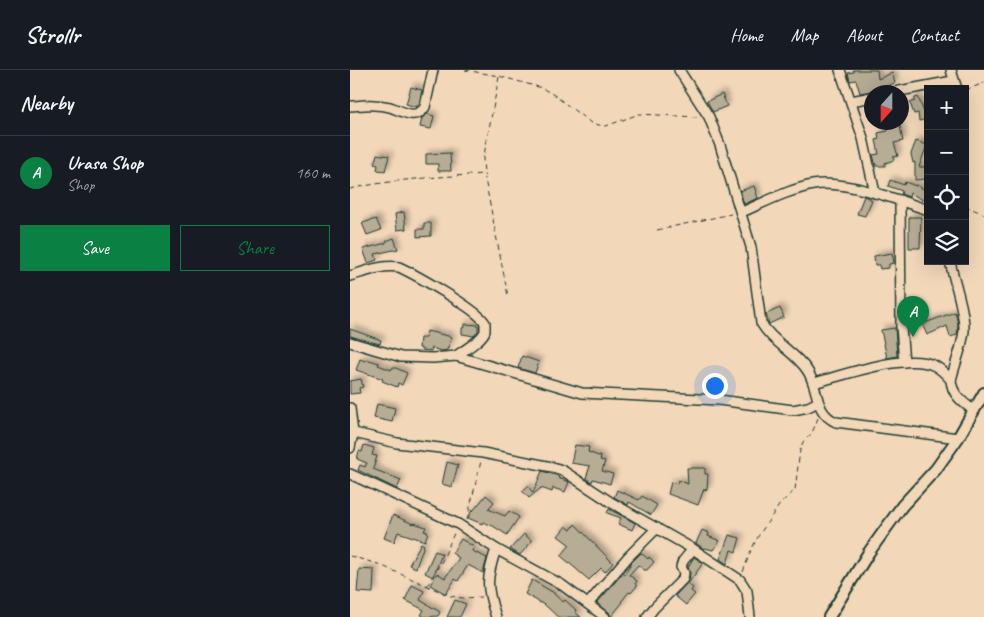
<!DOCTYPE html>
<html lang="en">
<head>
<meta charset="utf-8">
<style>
  :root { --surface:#171b24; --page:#20242c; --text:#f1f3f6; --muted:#9ea1a6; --line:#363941; --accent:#0b8043 }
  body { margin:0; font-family:Caveat,sans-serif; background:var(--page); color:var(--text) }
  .controls { position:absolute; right:15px; top:15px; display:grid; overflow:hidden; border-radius:0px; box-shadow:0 5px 20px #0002 }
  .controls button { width:45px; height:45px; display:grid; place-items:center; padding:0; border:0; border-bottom:1px solid var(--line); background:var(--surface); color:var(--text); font:25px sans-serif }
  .compass { position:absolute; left:514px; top:15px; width:45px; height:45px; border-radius:50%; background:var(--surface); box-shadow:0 5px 20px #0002; rotate:201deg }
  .you { position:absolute; left:364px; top:315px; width:18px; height:18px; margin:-12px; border:4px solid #fff; border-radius:50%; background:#1a73e8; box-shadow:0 0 0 8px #1a73e833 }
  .badge { display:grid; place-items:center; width:32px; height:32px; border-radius:50%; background:var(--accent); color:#fff; font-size:16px; font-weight:700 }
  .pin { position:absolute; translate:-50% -41px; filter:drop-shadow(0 1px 2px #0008) }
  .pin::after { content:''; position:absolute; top:26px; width:18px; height:15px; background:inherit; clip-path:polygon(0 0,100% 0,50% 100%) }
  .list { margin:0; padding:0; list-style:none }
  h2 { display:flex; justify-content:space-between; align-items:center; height:65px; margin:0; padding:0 20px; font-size:21px }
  h2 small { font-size:16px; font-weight:400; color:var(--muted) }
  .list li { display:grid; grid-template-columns:32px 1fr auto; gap:15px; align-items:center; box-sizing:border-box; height:75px; padding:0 20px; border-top:1px solid var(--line) }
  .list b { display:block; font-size:19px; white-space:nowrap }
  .list p { margin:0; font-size:16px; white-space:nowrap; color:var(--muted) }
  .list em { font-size:16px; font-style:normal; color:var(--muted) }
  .actions { display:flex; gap:10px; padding:15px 20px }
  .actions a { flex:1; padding:11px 0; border:1px solid var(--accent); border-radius:0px; text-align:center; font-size:18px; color:var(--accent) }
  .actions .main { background:var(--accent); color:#fff }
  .icon { flex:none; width:28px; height:28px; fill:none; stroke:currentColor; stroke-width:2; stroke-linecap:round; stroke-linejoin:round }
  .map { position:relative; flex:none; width:634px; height:547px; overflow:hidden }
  header { display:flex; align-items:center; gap:30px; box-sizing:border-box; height:70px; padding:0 25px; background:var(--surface); border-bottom:1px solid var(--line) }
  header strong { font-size:24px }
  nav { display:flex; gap:28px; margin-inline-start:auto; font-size:18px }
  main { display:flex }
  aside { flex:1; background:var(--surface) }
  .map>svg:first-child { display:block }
  .building { fill:#b7ac94; stroke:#1f3d34; filter:url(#shadow) }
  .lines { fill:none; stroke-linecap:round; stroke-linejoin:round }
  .minor-casing { stroke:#1f3d34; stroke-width:12 }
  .tertiary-casing { stroke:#1f3d34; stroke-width:14 }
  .path { stroke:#1f3d34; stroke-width:1; stroke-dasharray:5 4; stroke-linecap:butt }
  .minor { stroke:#f2d7b9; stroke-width:9 }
  .tertiary { stroke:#f2d7b9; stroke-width:10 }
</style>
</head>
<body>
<header>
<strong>Strollr</strong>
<nav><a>Home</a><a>Map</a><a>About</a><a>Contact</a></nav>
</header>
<main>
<aside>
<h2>Nearby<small></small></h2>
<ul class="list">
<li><span class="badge">A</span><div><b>Urasa Shop</b><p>Shop</p></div><em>160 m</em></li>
</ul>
<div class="actions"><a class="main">Save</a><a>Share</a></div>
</aside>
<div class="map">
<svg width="634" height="547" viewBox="0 0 634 547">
  <defs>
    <filter id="shadow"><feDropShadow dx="3.5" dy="-3.5" stdDeviation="2.5" flood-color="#0004"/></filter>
  </defs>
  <rect width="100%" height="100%" fill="#f2d7b9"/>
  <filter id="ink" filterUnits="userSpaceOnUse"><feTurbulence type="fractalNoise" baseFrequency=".02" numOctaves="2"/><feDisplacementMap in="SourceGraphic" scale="10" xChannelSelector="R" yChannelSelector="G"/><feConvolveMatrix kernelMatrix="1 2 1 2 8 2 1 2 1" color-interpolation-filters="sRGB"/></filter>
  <g filter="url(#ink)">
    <g class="building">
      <polygon points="503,0 527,0 528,9 542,3 545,13 528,19 529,22 521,21 510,23 506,10 500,11 498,3 504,2"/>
      <polygon points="61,17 72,20 69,34 66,37 56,34"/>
      <polygon points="372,24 377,36 363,42 357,31"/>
      <polygon points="568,27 574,42 578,42 578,49 569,51 568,43 564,44 560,33 565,31 565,28"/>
      <polygon points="77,44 84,46 81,59 70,57 72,48"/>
      <polygon points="536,52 549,52 553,71 544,73 548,86 543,87 544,90 535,93 535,96 526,96 523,85 529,84 526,70 529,69 528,63 538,61"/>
      <polygon points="566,71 577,75 569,97 576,97 577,109 565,110 565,92 563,93 561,84"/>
      <polygon points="100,83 101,101 88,101 88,94 76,94 76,84"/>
      <polygon points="27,84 39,86 35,101 27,100 28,95 24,94"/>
      <polygon points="540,110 554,115 555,112 566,116 566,115 577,121 573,130 560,123 559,127 551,124 552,121 538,116"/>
      <polygon points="404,116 408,128 394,134 390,121"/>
      <polygon points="514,126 522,130 515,146 507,144"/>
      <polygon points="54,142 56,159 47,160 45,144"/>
      <polygon points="559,147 571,147 570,178 559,178"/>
      <polygon points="26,149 31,160 17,165 12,153"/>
      <polygon points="74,153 81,153 81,166 67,167 67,159 74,159"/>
      <polygon points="44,168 48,179 25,184 27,190 18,193 13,179 36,173 36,171"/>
      <polygon points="542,183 544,193 539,194 539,198 530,199 529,195 525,195 524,186"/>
      <polygon points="430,238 434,247 419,254 416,244"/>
      <polygon points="605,242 608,254 607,265 600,267 597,256 577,265 572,254"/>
      <polygon points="115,254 128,255 128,261 124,266 112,264 112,258 115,257"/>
      <polygon points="545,258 547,286 537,288 531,260"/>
      <polygon points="0,259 31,270 30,274 0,266"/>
      <polygon points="77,261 102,267 97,280 91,281 82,278 81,281 71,280 71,278 69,278 70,268 76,268"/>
      <polygon points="172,286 189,292 185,303 168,298"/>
      <polygon points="10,289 15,291 16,289 29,293 28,295 41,300 42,298 46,298 57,303 52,315 48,313 47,317 32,311 33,309 6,300"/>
      <polygon points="11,309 13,317 9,318 10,323 0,324 0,311"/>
      <polygon points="27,334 45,338 42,352 24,348"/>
      <polygon points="14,375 24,378 22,385 27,386 23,399 51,410 47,419 8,400 10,395 15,397 17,393 7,389 9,381 12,382"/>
      <polygon points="225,375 239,377 238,382 251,387 250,390 255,391 252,401 263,404 260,414 243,409 242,412 240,411 236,408 240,396 221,393"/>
      <polygon points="97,392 108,395 102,417 92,414"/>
      <polygon points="337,398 355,398 355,404 358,404 357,420 354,419 348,435 318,424 321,412 327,414 328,410 338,414"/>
      <polygon points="192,401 209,406 208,408 219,412 215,422 203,418 202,422 191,418 179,428 172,421 178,416 183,423"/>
      <polygon points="267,420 289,430 292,426 307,435 301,445 279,432 278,435 264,427"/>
      <polygon points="136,425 144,432 138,439 155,446 159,441 169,447 157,465 143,456 133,452 132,454 118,448 122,440 123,441"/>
      <polygon points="259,439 285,453 282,460 268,454 271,448 257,443"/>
      <polygon points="43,445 63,454 64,453 76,457 74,461 78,462 75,471 48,462 44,472 34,468"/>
      <polygon points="225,454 263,493 255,502 251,498 239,510 211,486 220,475 208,466 216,456 221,460"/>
      <polygon points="352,460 359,463 358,466 370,471 363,480 355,478 354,479 346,473"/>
      <polygon points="174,464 182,471 170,485 160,479"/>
      <polygon points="379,465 390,468 386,482 381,480 377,494 370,489"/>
      <polygon points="111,469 124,477 122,481 137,488 133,503 118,495 108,511 105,509 96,524 80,515 87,503 95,508 109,488 102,483"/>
      <polygon points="71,473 74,475 66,498 59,495"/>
      <polygon points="85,481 92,484 83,507 75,503"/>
      <polygon points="291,483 298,489 299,487 304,492 297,500 294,500 288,495 279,505 287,511 285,514 287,516 281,523 279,522 271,532 272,533 261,547 259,542 247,533 272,504 274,505 281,493"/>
      <polygon points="344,487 353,493 338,514 343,518 341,521 345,524 336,535 325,526 339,511 340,503 338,497"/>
      <polygon points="9,499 24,500 23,523 7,522"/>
      <polygon points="182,510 204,523 204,524 213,532 215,530 226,540 225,542 231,547 208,547 196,536 175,524"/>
      <polygon points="62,515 74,521 70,530 90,542 88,546 75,547 71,545 74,540 55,530"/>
      <polygon points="105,530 116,534 110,547 97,547"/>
    </g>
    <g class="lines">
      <defs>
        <g id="minor">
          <path d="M329,0L359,47L370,75L401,177L411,253C423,273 444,281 457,300C470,319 463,342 486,352L608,368"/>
          <polyline points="490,0 513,68 525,123"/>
          <polyline points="601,0 607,19"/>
          <polyline points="544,22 603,11"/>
          <polyline points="501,31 522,27"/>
          <path d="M0,36C8,36 16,34 24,35C29,35 35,36 40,37C52,41 66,51 75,37L83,0"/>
          <polyline points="550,130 551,257 554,292"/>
          <path d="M392,142C415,132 438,120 463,115C492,109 549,130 578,140"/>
          <path d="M600,191C604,212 615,241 614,261C612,278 605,294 601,310C602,325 613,332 624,341"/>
          <path d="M0,206C17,201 31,195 49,197C64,204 129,240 135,253C135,254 135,260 135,261C133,269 113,281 106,286"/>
          <polyline points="0,272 51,287 83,288 106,286 232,323 369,330 443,340 458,337 468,332"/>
          <path d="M464,313C494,305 555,283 583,295C590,298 596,304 601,310"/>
          <polyline points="0,338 3,363 0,378"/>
          <polyline points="0,362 47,373 133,383 202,397 212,400 262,433 343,479 390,510 397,521 400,547"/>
          <polyline points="0,404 108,454 146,479 212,515 255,547"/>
          <polyline points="238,534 278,487 307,458"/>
          <path d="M146,547C136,517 136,509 146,479"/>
          <polyline points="297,547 304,538 333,509 334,503 331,497 333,491 343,479"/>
        </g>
        <polyline id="tertiary" points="479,547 519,482 552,436 586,399 608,368 634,323"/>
      </defs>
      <use href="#minor" class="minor-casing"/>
      <use href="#tertiary" class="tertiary-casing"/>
      <g class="path">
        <polyline points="115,0 149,6 192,18 204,25 241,53 249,55 256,56 289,44 348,47"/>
        <polyline points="149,7 133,90 134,104 158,226"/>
        <polyline points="616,20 634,13"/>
        <path d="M0,119C44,109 89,107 134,104"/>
        <polyline points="615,136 634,144"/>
        <polyline points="307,160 381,144"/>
        <polyline points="117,450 131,391"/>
        <polyline points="0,486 28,494 100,526 113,528 131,527"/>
        <polyline points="393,502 401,480 409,465 430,434 445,420 450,380 453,372 462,363 468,348"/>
        <polyline points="77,516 93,489 105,461"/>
      </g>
      <use href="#minor" class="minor"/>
      <use href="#tertiary" class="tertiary"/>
    </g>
  </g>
</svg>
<div class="controls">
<button>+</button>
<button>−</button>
<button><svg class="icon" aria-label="locate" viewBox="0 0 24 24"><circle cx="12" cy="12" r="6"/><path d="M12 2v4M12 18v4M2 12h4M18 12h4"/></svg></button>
<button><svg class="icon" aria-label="layers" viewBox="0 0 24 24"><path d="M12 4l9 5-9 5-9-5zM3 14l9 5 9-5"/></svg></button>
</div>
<svg class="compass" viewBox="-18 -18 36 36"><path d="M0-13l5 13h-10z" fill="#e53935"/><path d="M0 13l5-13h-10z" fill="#9ea1a6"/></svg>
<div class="you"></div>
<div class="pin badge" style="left:563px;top:267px">A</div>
</div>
</main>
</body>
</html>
